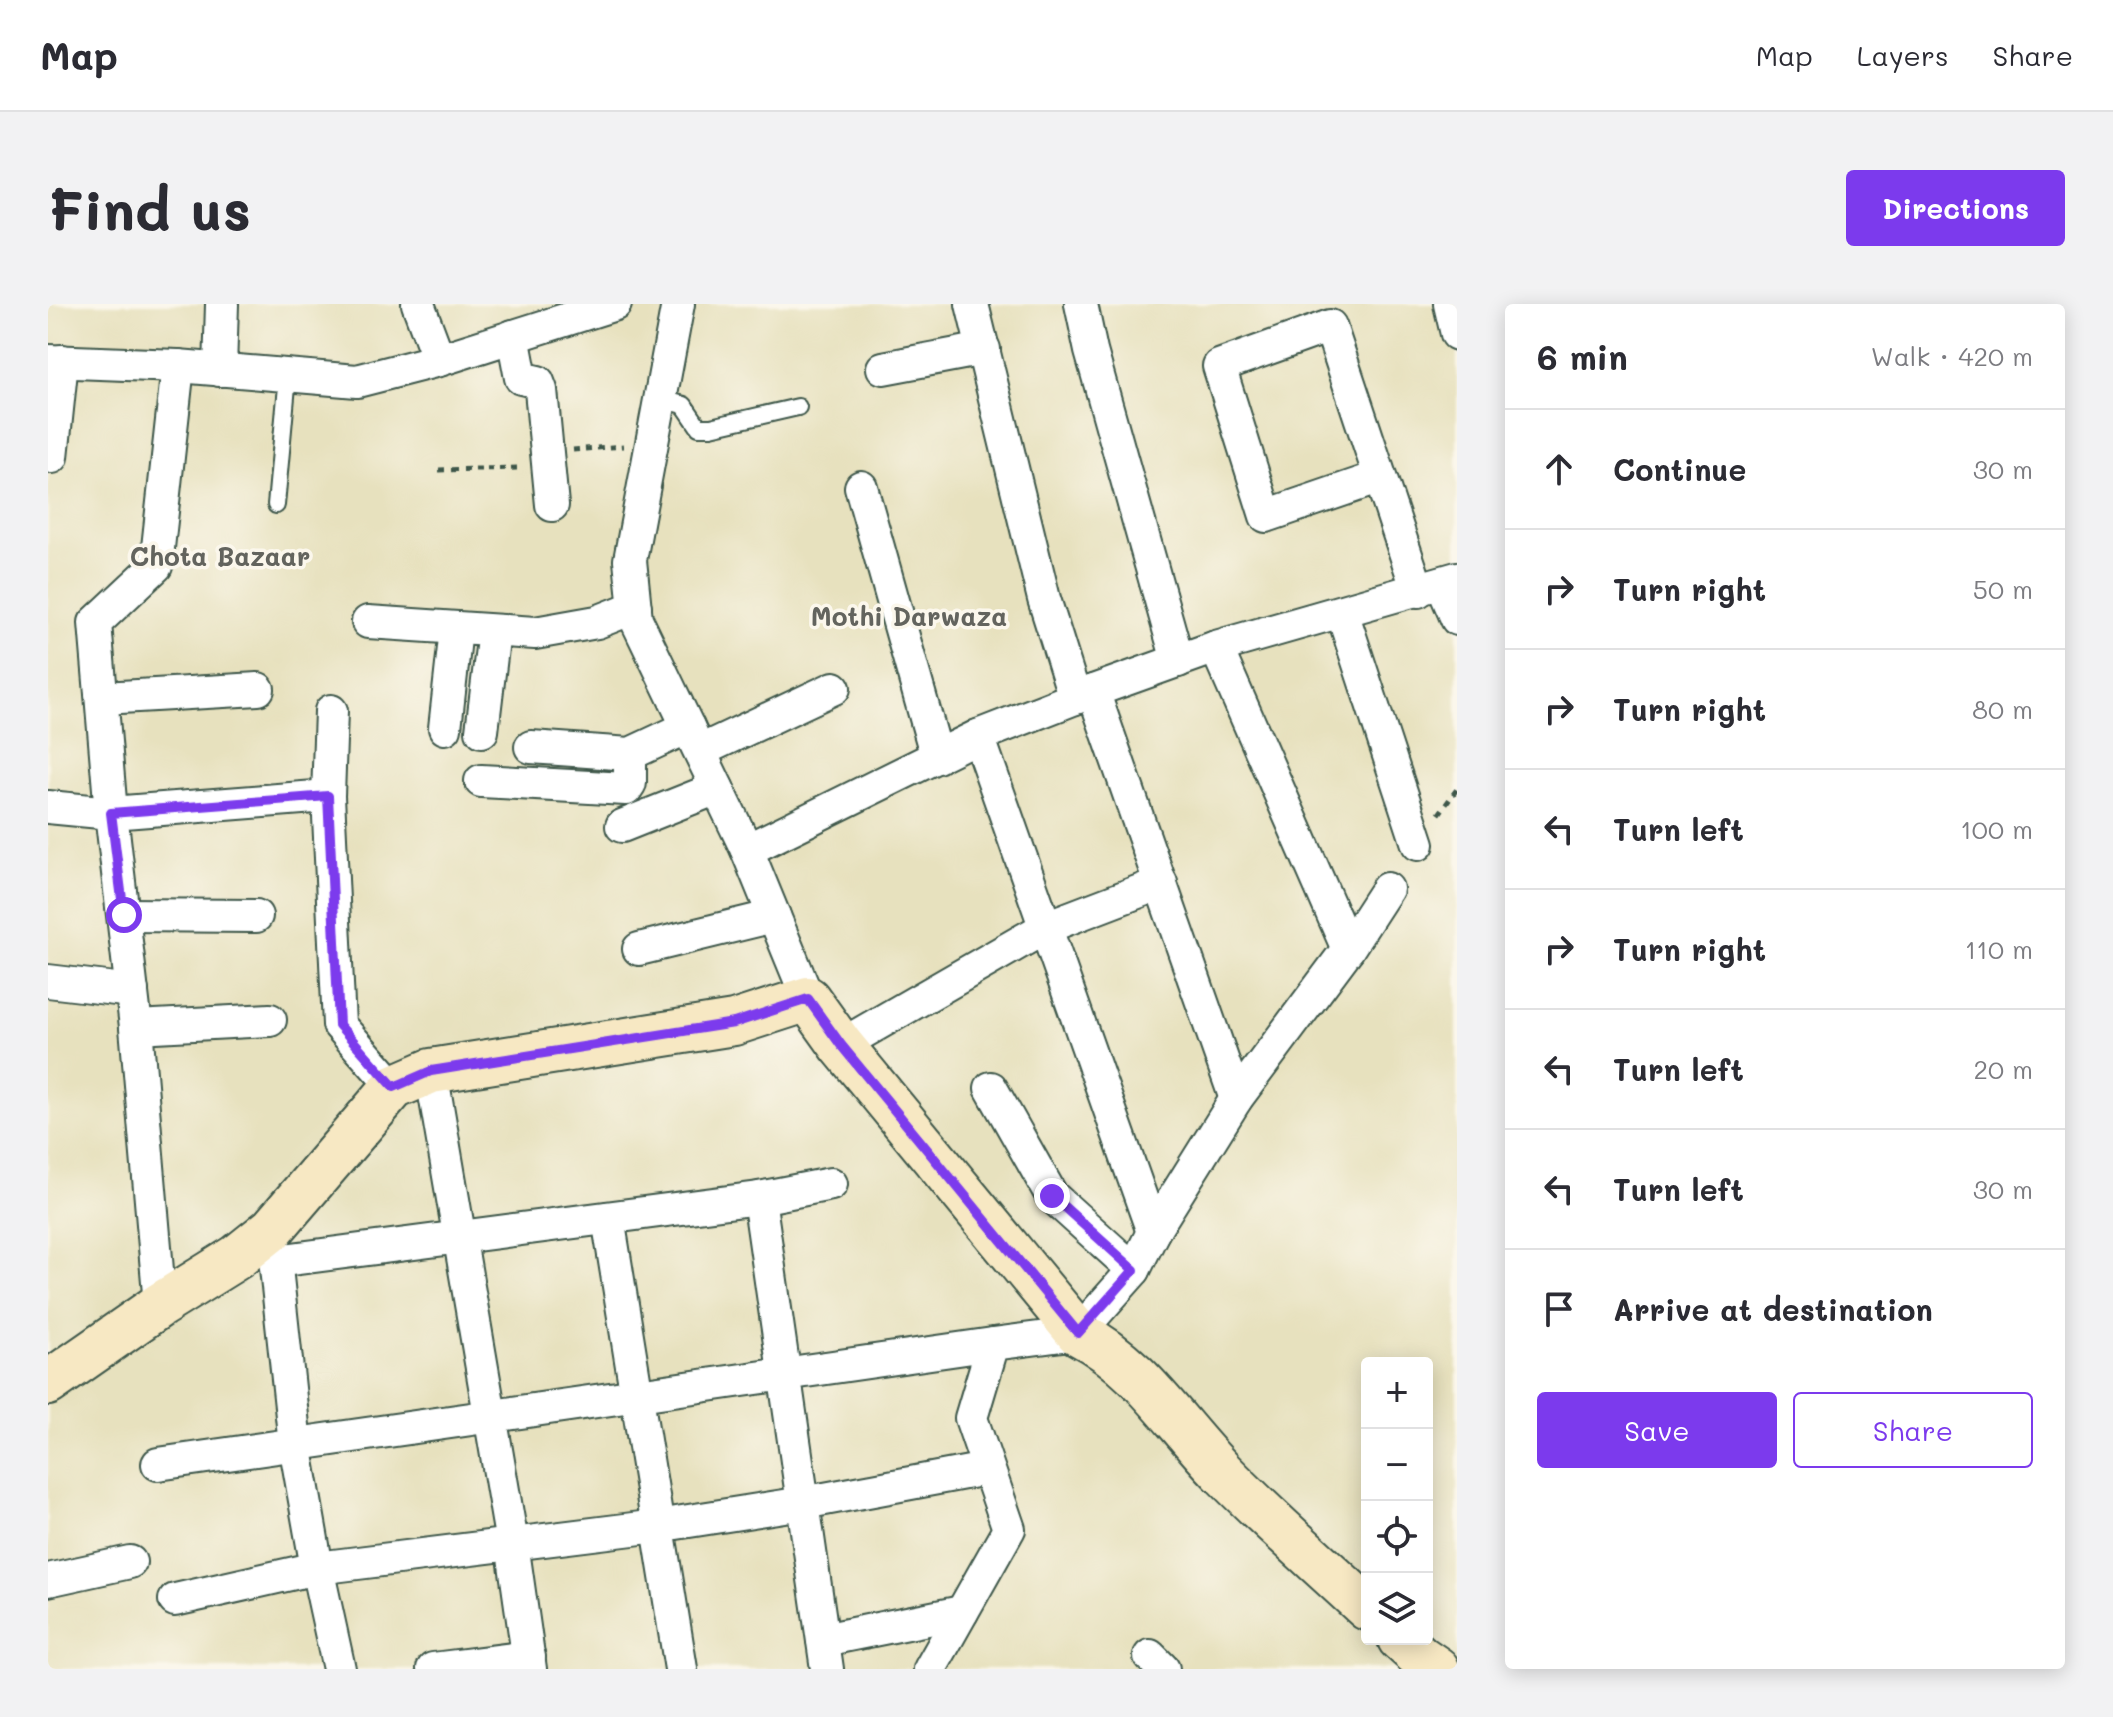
<!DOCTYPE html>
<html lang="en">
<head>
<meta charset="utf-8">
<style>
  :root { --surface:#fff; --page:#f2f2f3; --text:#2b2b33; --muted:#7c7c81; --line:#e1e1e2; --accent:#7c3aed }
  body { margin:0; font-family:Mali,sans-serif; background:var(--page); color:var(--text) }
  .controls { position:absolute; right:24px; bottom:24px; display:grid; overflow:hidden; border-radius:8px; box-shadow:0 4px 20px #0003 }
  .controls button { width:72px; height:72px; display:grid; place-items:center; padding:0; border:0; border-bottom:2px solid var(--line); background:var(--surface); color:var(--text); font:40px sans-serif }
  .stop { position:absolute; width:24px; height:24px; margin:-18px; border:6px solid #7c3aed; border-radius:50%; background:#fff }
  .stop.end { background:#7c3aed; border-color:#fff; box-shadow:0 2px 8px #0008 }
  .list { margin:0; padding:0; list-style:none }
  h2 { display:flex; justify-content:space-between; align-items:center; height:104px; margin:0; padding:0 32px; font-size:34px }
  h2 small { font-size:26px; font-weight:400; color:var(--muted) }
  .list li { display:grid; grid-template-columns:52px 1fr auto; gap:24px; align-items:center; box-sizing:border-box; height:120px; padding:0 32px; border-top:2px solid var(--line) }
  .list b { display:block; font-size:30px; white-space:nowrap }
  .list em { font-size:26px; font-style:normal; color:var(--muted) }
  .actions { display:flex; gap:16px; padding:24px 32px }
  .actions a { flex:1; padding:18px 0; border:2px solid var(--accent); border-radius:8px; text-align:center; font-size:28px; color:var(--accent) }
  .actions .main { background:var(--accent); color:#fff }
  .icon { flex:none; width:44px; height:44px; fill:none; stroke:currentColor; stroke-width:2; stroke-linecap:round; stroke-linejoin:round }
  .map { position:relative; flex:none; width:1409px; height:1365px; overflow:hidden; border-radius:8px }
  header { display:flex; align-items:center; gap:48px; box-sizing:border-box; height:112px; padding:0 40px; background:var(--surface); border-bottom:2px solid var(--line) }
  header strong { font-size:38px }
  nav { display:flex; gap:44px; margin-inline-start:auto; font-size:28px }
  .intro { display:flex; align-items:center; justify-content:space-between; box-sizing:border-box; height:192px; padding:0 48px }
  h1 { margin:0; font-size:56px }
  .button { padding:20px 36px; border-radius:8px; background:var(--accent); color:#fff; font-size:28px; font-weight:700 }
  main { display:flex; gap:48px; padding:0 48px }
  aside { flex:1; background:var(--surface); border-radius:8px; box-shadow:0 4px 20px #0003 }
  .map>svg:first-child { display:block }
  .lines { fill:none; stroke-linecap:round; stroke-linejoin:round }
  .lane-casing { stroke:#3d5649; stroke-width:20 }
  .street-casing { stroke:#3d5649; stroke-width:36 }
  .secondary-casing { stroke:#3d5649; stroke-width:48 }
  .path { stroke:#3d5649; stroke-width:5; stroke-dasharray:6 6; stroke-linecap:butt }
  .lane { stroke:#fff; stroke-width:16 }
  .street { stroke:#fff; stroke-width:32 }
  .secondary { stroke:#f7e8c3; stroke-width:44 }
  .route { stroke:#7c3aed; stroke-width:10 }
  .labels { text-anchor:middle; dominant-baseline:central; stroke-width:7; stroke-linejoin:round; paint-order:stroke }
  .neighbourhood-label { font-size:26px; font-weight:bold; fill:#63645e; stroke:#fbf7ec }
</style>
</head>
<body>
<header>
<strong>Map</strong>
<nav><a>Map</a><a>Layers</a><a>Share</a></nav>
</header>
<div class="intro"><h1>Find us</h1><a class="button">Directions</a></div>
<main>
<div class="map">
<svg width="1409" height="1365" viewBox="0 0 1409 1365">
  <rect width="100%" height="100%" fill="#fbf7ec"/>
  <filter id="ink" filterUnits="userSpaceOnUse"><feTurbulence type="fractalNoise" baseFrequency=".0125" numOctaves="2"/><feDisplacementMap in="SourceGraphic" scale="16" xChannelSelector="R" yChannelSelector="G"/><feConvolveMatrix kernelMatrix="1 2 1 2 8 2 1 2 1" color-interpolation-filters="sRGB"/></filter>
  <filter id="wash" filterUnits="userSpaceOnUse"><feTurbulence type="fractalNoise" baseFrequency=".006" numOctaves="4" result="noise"/><feDisplacementMap in="SourceGraphic" scale="32" xChannelSelector="R" yChannelSelector="G"/><feGaussianBlur stdDeviation="1.8" result="paint"/><feColorMatrix in="noise" values="0 0 0 0 0 0 0 0 0 0 0 0 0 0 0 0 0 1.4 0 .05"/><feComposite in="paint" operator="in"/></filter>
  <g filter="url(#wash)">
    <rect width="100%" height="100%" fill="#e7e1be"/>
  </g>
  <g filter="url(#ink)">
    <g class="lines">
      <defs>
        <g id="lane">
          <polyline points="613,95 636,101 651,123 663,123 750,103"/>
          <polyline points="228,201 240,71"/>
        </g>
        <g id="street">
          <polyline points="370,0 391,56"/>
          <polyline points="630,0 582,256 588,315 699,546 760,695"/>
          <polyline points="924,0 996,295 1027,394"/>
          <polyline points="1033,0 1043,47 1130,357"/>
          <polyline points="1402,0 1409,30"/>
          <polyline points="465,32 473,74 490,78 493,86 504,201"/>
          <polyline points="0,57 130,62 309,77 391,56 567,0"/>
          <polyline points="835,64 936,45"/>
          <polyline points="172,66 174,0"/>
          <polyline points="4,153 14,57"/>
          <polyline points="1332,173 1218,212 1171,62 1282,22 1370,287"/>
          <polyline points="813,183 889,453"/>
          <polyline points="1394,280 1409,315"/>
          <polyline points="1294,308 1370,540"/>
          <polyline points="320,318 487,329 549,318 587,303"/>
          <polyline points="1168,343 1300,645"/>
          <polyline points="1045,387 1188,795"/>
          <polyline points="55,394 210,385"/>
          <polyline points="283,407 280,492 291,721 346,783"/>
          <polyline points="397,424 408,325"/>
          <polyline points="434,427 446,327"/>
          <polyline points="930,432 1105,928"/>
          <polyline points="483,443 582,450 640,423"/>
          <polyline points="652,447 786,384"/>
          <polyline points="433,477 578,485 582,479 582,450"/>
          <polyline points="0,503 63,509 280,492"/>
          <polyline points="574,522 669,484"/>
          <polyline points="699,546 930,432 1045,387 1168,343 1409,274"/>
          <polyline points="76,611 208,612"/>
          <polyline points="591,645 726,612"/>
          <polyline points="0,677 84,687"/>
          <polyline points="88,723 222,716"/>
          <polyline points="793,741 998,623 1113,579"/>
          <polyline points="383,767 464,1239 482,1365"/>
          <polyline points="943,784 1004,892 1086,966"/>
          <polyline points="711,894 779,1365"/>
          <polyline points="560,914 633,1365"/>
          <polyline points="225,936 247,1140 269,1264 291,1365"/>
          <polyline points="228,957 711,894 783,880"/>
          <polyline points="112,1001 88,723 63,509 47,319 108,262 130,62"/>
          <polyline points="110,1160 945,1040"/>
          <polyline points="0,1276 82,1258"/>
          <polyline points="127,1296 269,1264 609,1222 755,1199 938,1165"/>
          <polyline points="775,1336 914,1308"/>
          <polyline points="1102,1352 1115,1365"/>
          <polyline points="385,1365 481,1353"/>
          <polyline points="882,1365 961,1225 923,1114 945,1040 1030,1029 1086,966 1105,928 1188,795 1300,645 1339,585"/>
        </g>
        <g id="secondary">
          <path d="M0,1079L112,1001L189,953L224,925L346,783L383,767L686,719L760,695L793,741L1030,1029C1094,1062 1126,1119 1175,1169C1221,1216 1271,1259 1319,1304"/>
          <polyline points="1352,1335 1373,1354 1389,1365"/>
        </g>
      </defs>
      <use href="#lane" class="lane-casing"/>
      <use href="#street" class="street-casing"/>
      <use href="#secondary" class="secondary-casing"/>
      <g class="path">
        <polyline points="525,146 575,142"/>
        <polyline points="391,166 472,164"/>
        <polyline points="1391,510 1409,485"/>
      </g>
      <use href="#lane" class="lane"/>
      <use href="#street" class="street"/>
      <use href="#secondary" class="secondary"/>
    </g>
  </g>
  <g class="lines" filter="url(#ink)">
    <polyline class="route" points="76,611 63,509 280,492 291,721 346,783 383,767 686,719 760,695 793,741 1030,1029 1086,966 1004,892"/>
  </g>
  <g class="labels">
    <g class="neighbourhood-label">
      <text x="172" y="252">Chota Bazaar</text>
      <text x="861" y="312">Mothi Darwaza</text>
    </g>
  </g>
</svg>
<div class="controls">
<button>+</button>
<button>−</button>
<button><svg class="icon" aria-label="locate" viewBox="0 0 24 24"><circle cx="12" cy="12" r="6"/><path d="M12 2v4M12 18v4M2 12h4M18 12h4"/></svg></button>
<button><svg class="icon" aria-label="layers" viewBox="0 0 24 24"><path d="M12 4l9 5-9 5-9-5zM3 14l9 5 9-5"/></svg></button>
</div>
<div class="stop" style="left:76px;top:611px"></div>
<div class="stop end" style="left:1004px;top:892px"></div>
</div>
<aside>
<h2>6 min<small>Walk · 420 m</small></h2>
<ul class="list">
<li><svg class="icon" aria-label="ahead" viewBox="0 0 24 24"><path d="M12 20V5M6 11l6-6 6 6"/></svg><div><b>Continue</b></div><em>30 m</em></li>
<li><svg class="icon" aria-label="right" viewBox="0 0 24 24"><path d="M7 20v-9h11M14 6l5 5-5 5"/></svg><div><b>Turn right</b></div><em>50 m</em></li>
<li><svg class="icon" aria-label="right" viewBox="0 0 24 24"><path d="M7 20v-9h11M14 6l5 5-5 5"/></svg><div><b>Turn right</b></div><em>80 m</em></li>
<li><svg class="icon" aria-label="left" viewBox="0 0 24 24"><path d="M17 20v-9H6M10 6l-5 5 5 5"/></svg><div><b>Turn left</b></div><em>100 m</em></li>
<li><svg class="icon" aria-label="right" viewBox="0 0 24 24"><path d="M7 20v-9h11M14 6l5 5-5 5"/></svg><div><b>Turn right</b></div><em>110 m</em></li>
<li><svg class="icon" aria-label="left" viewBox="0 0 24 24"><path d="M17 20v-9H6M10 6l-5 5 5 5"/></svg><div><b>Turn left</b></div><em>20 m</em></li>
<li><svg class="icon" aria-label="left" viewBox="0 0 24 24"><path d="M17 20v-9H6M10 6l-5 5 5 5"/></svg><div><b>Turn left</b></div><em>30 m</em></li>
<li><svg class="icon" aria-label="arrive" viewBox="0 0 24 24"><path d="M6 21V4h12l-3 4 3 4H6"/></svg><div><b>Arrive at destination</b></div></li>
</ul>
<div class="actions"><a class="main">Save</a><a>Share</a></div>
</aside>
</main>
</body>
</html>
